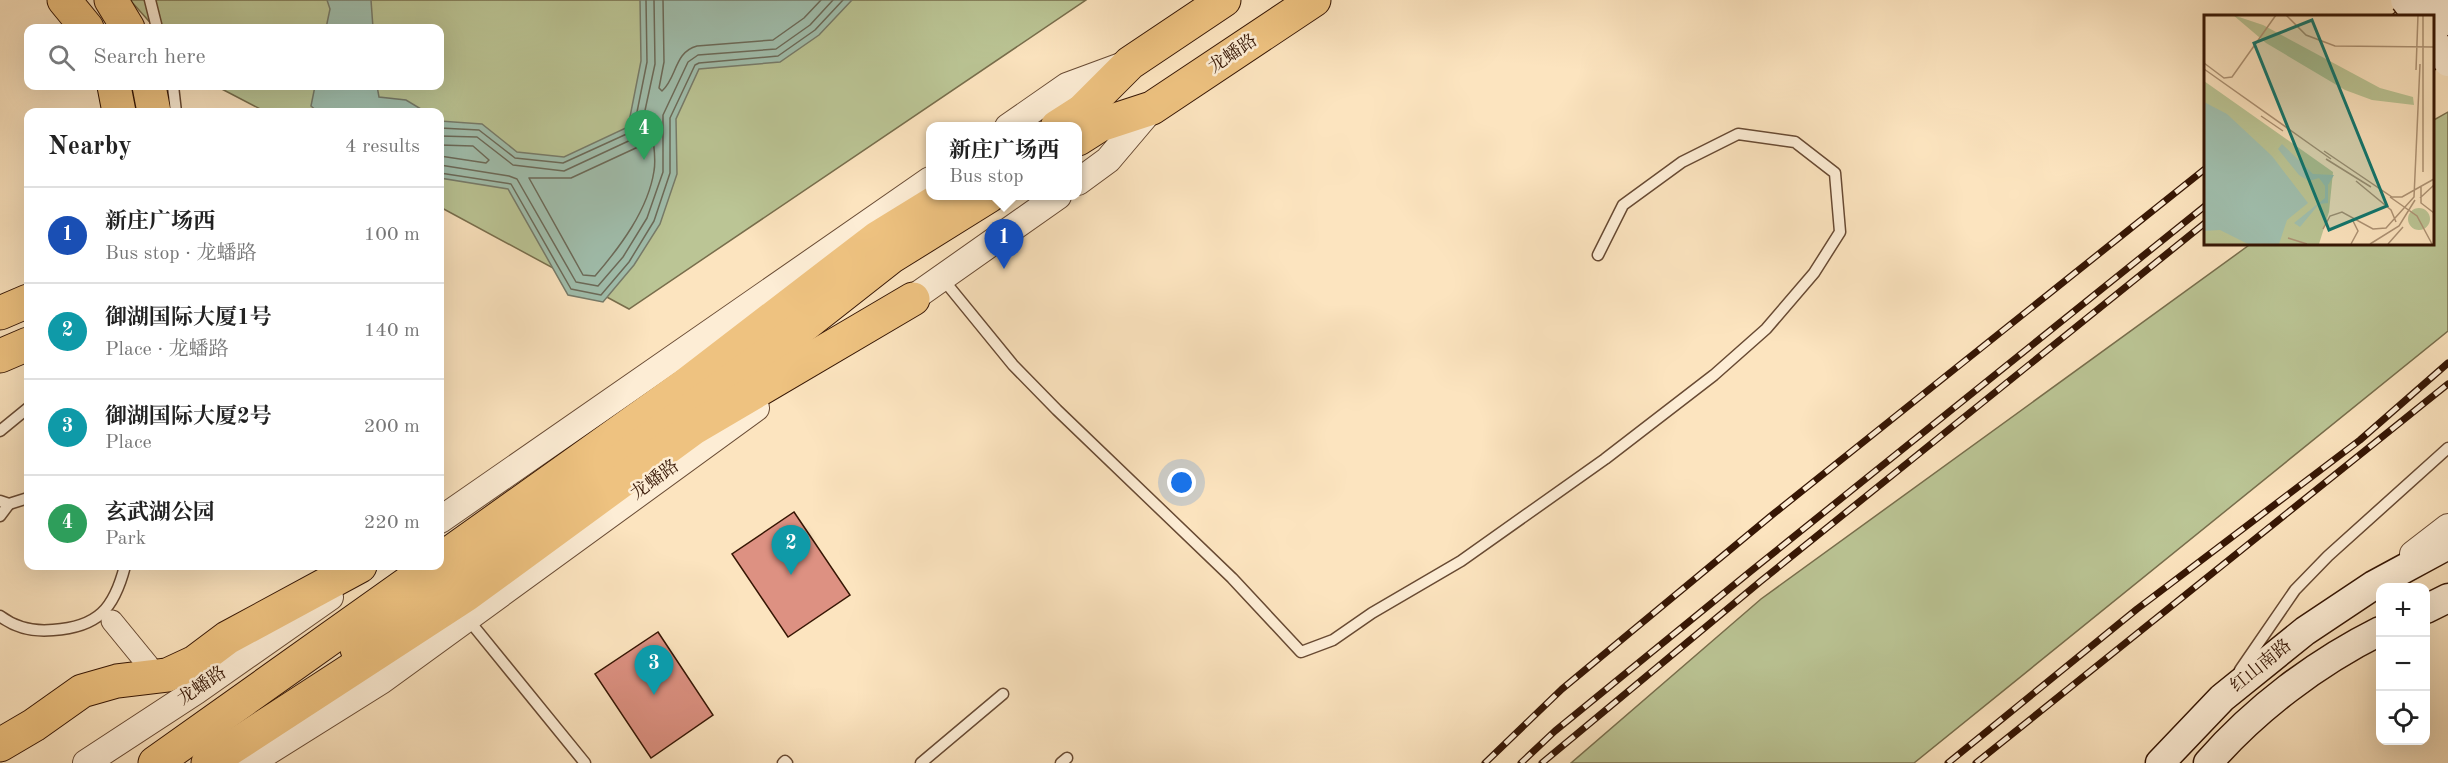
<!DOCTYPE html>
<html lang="en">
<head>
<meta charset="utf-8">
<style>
  :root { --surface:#fff; --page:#f2f2f2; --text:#222; --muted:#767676; --line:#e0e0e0; --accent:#8f2418 }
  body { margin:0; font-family:"Old Standard TT","Noto Serif SC",serif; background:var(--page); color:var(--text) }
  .controls { position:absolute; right:18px; bottom:18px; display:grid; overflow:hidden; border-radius:12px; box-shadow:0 6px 24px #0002 }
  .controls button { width:54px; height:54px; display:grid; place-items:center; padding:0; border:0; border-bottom:2px solid var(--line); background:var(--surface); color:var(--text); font:30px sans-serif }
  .you { position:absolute; left:1182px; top:483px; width:21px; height:21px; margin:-15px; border:4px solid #fff; border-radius:50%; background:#1a73e8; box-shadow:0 0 0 9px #1a73e833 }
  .badge { display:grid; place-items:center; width:39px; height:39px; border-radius:50%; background:var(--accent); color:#fff; font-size:20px; font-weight:700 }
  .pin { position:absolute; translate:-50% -50px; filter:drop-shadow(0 2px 3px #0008) }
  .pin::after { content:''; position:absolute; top:32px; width:21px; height:18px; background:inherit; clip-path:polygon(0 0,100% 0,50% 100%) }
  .popup { position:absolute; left:926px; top:122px; width:156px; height:78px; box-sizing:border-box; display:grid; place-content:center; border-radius:12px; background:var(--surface); filter:drop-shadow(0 2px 4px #0005); font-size:20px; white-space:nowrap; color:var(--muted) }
  .popup b { font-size:22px; color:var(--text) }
  .popup::after { content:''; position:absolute; left:50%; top:100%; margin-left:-12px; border:12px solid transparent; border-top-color:var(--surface) }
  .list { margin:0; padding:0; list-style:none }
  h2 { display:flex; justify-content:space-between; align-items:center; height:78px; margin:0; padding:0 24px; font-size:26px }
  h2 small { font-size:20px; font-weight:400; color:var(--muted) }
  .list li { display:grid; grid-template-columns:39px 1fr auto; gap:18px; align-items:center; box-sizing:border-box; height:96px; padding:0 24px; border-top:2px solid var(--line) }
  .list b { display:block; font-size:22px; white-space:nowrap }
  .list p { margin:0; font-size:20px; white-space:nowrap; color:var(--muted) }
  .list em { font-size:20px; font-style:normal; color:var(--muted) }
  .icon { flex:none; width:33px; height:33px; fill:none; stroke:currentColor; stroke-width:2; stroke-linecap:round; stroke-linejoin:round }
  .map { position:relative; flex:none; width:2448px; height:763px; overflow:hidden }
  .search { position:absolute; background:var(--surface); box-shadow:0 6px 24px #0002; left:24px; top:24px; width:420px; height:66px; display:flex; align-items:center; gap:15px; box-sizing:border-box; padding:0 21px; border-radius:12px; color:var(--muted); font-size:22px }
  .panel { position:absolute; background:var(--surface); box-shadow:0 6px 24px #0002; left:24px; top:108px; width:420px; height:462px; border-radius:12px }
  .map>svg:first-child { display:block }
  .green { fill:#bbc595; stroke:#786e4c; stroke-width:1.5 }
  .water { fill:#a0bfae; stroke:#767b6a; stroke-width:1.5 }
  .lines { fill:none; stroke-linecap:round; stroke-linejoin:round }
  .shore { stroke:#6b6a59; stroke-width:1.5 }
  .building { fill:#dd9182; stroke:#361604; stroke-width:1.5 }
  .service-casing { stroke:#684a33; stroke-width:13 }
  .minor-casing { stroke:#684a33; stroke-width:23 }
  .tertiary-casing { stroke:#684a33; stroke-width:28 }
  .secondary-casing { stroke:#361604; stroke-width:31 }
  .primary-casing { stroke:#361604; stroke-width:35 }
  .trunk-casing { stroke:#361604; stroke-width:35 }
  .service { stroke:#fdedd5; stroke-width:10 }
  .minor { stroke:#fdedd5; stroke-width:21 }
  .tertiary { stroke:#fdedd5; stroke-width:26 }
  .secondary { stroke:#fdedd5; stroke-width:28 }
  .primary { stroke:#eec280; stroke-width:33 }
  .trunk { stroke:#eec280; stroke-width:33 }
  .rail-casing { stroke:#361604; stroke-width:7 }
  .rail { stroke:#fdedd5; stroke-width:4.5; stroke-dasharray:14; stroke-linecap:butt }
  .secondary-bridge-casing { stroke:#361604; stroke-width:31; stroke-linecap:butt }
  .secondary-bridge { stroke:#fdedd5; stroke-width:28 }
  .labels { text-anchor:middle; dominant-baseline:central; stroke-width:5; stroke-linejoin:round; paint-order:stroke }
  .street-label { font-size:18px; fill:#361604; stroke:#fdedd5 }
  .inset-road { fill:none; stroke:#ad9274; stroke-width:1.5 }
  .view { fill:#0f766e; fill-opacity:0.15; stroke:#0f766e; stroke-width:3 }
  .inset-edge { fill:none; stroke:#361604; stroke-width:3 }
</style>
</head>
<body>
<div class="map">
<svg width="2448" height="763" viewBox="0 0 2448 763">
  <rect width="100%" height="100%" fill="#fce4bf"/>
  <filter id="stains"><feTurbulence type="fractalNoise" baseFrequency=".00333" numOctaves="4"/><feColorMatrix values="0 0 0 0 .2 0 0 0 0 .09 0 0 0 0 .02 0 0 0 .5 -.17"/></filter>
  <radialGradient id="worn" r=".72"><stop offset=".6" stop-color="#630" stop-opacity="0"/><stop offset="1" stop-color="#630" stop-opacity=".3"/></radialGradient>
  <g class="green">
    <polygon points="130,0 1086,0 629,309 440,207 440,112 266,112 216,86 440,86 440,28 155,28"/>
    <polygon points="2448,112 2448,331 1914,763 1571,763 1761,599 2252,243 2432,243 2432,121"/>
  </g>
  <g class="water">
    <polygon points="327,0 371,0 373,28 326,28 330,9"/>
    <polygon points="640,0 852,0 819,35 780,62 699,69 676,119 677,174 660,224 634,265 603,302 568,295 508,189 440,178 440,121 482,124 517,152 564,157 628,127 641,61"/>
    <polygon points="315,86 377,86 379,97 406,100 426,112 318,112 311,106"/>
  </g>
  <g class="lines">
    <g class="shore">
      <path d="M663,0L664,62L659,88L662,91C677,78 674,52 697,46L773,40L804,18L821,0"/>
      <polyline points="440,128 479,130 515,158 563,163 631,132 634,127 647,62 646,0"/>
      <path d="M649,135L653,138C654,148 656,160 654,171C648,210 620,247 595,276L583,275L529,178H571L638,147Z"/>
      <polyline points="440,136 477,137 513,165 564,171 635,138 641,129 655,64 654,0"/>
      <polyline points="440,145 473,146 489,160 486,163 440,156"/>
      <polyline points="440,165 509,176 517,179 576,282 598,286 623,257 647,218 663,172 663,115 688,62 698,55 776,49 810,25 833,0"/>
      <polyline points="440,173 511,184 571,289 601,295 629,262 654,221 670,173 670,118 695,65 699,63 778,56 815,30 843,0"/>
    </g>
  </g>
  <g class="building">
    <polygon points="794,512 850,595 788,637 732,554"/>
    <polygon points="658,632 713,715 651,758 595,674"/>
  </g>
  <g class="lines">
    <defs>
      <g id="service">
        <polyline points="150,0 157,28"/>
        <polyline points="173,86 176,112"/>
        <polyline points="942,278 1013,365 1057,410 1232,578 1301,652 1333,640 1372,613 1461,561 1605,459 1714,375 1766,329 1814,273 1840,232 1835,173 1795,142 1738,134 1682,162 1623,205 1598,255"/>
        <polyline points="0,431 28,408"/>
        <polyline points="0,501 9,504 28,498"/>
        <polyline points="0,516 9,504"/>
        <path d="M0,616C16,628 33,632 53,630C98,627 114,609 125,566"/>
        <polyline points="467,618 585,763"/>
        <polyline points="2240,670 2295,590 2328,556 2448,448"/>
        <polyline points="783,763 785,761 787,763"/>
        <polyline points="921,763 1003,694"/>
        <polyline points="1061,763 1067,758"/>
      </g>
      <polyline id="minor" points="112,621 148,665"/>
      <g id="tertiary">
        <polyline points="1008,127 1067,86 1124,65"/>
        <polyline points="1078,182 1108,160 1152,108"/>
        <polyline points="899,308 1058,196"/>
        <polyline points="440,520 930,180"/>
        <polyline points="2413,554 2448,527"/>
        <polyline points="86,763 196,691 330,597"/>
        <polyline points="250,763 381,681 756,408"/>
      </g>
      <g id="secondary">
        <polyline points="2426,609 2448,598"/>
        <polyline points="2160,763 2222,698 2305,631 2374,585 2448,545"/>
        <path d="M2208,763C2255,709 2316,663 2380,631"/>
      </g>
      <g id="primary">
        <polyline points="1057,127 1082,111 1130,63 1224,0"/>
        <polyline points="1078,139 1100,125 1152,108 1314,0"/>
        <polyline points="440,560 684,386 877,238 942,198"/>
        <polyline points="357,649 765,356 891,257 989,196"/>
        <polyline points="155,763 432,566"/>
      </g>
      <g id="trunk">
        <polyline points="64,0 87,28"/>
        <polyline points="111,0 128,28"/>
        <polyline points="114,86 119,112"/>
        <polyline points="149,86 154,112"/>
        <polyline points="0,313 28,301"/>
        <polyline points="0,356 28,344"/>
        <polyline points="0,745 34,725 82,691 117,681 167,675 195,662 227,638 360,566"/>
        <polyline points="208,763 466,595 694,428 913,299"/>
      </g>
    </defs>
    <use href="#service" class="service-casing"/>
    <use href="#minor" class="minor-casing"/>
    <use href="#tertiary" class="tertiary-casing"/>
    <use href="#secondary" class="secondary-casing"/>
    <use href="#primary" class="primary-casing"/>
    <use href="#trunk" class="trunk-casing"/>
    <use href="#service" class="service"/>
    <use href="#minor" class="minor"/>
    <use href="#tertiary" class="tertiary"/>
    <use href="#secondary" class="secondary"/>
    <use href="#primary" class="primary"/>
    <use href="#trunk" class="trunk"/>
    <defs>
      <g id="rail">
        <polyline points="2395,16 2416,0"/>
        <polyline points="2432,26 2448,14"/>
        <polyline points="2432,47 2448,35"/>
        <polyline points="1485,763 1562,689 1772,515 2205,169"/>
        <polyline points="1521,763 1555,731 1751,571 2205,206"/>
        <polyline points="1542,763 1761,581 2205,223"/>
        <polyline points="1948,763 2137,609 2360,440 2448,363"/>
        <polyline points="1976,763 2448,384"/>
      </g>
    </defs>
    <use href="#rail" class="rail-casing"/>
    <use href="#rail" class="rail"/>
    <defs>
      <g id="secondary-bridge">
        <polyline points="2405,0 2417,16"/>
        <polyline points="2433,0 2448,21"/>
        <polyline points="2432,38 2448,62"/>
      </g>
    </defs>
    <use href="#secondary-bridge" class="secondary-bridge-casing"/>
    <use href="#secondary-bridge" class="secondary-bridge"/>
  </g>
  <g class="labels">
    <g class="street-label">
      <text transform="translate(1233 54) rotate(-34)">龙蟠路</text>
      <text transform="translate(655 480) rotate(-36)">龙蟠路</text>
      <text transform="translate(2261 666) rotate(-39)">红山南路</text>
      <text transform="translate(202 686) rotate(-34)">龙蟠路</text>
    </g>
  </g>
  <g transform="translate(2204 15)">
    <rect width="230" height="230" fill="#fce4bf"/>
    <path d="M29,0L59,10L176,73L209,82L210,90L168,85L141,75L62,28ZM0,66L129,157L125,197L115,229H0ZM204 204a11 11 0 1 1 22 0a11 11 0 1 1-22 0Z" fill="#bbc595"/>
    <path d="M0,87L23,99L68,141L104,188L83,205L75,229H44L16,215L0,216ZM78,129L109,159L130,160L124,170V188L115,189L96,212L90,208L121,183V171L115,163L105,166L95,160L74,134Z" fill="#a0bfae"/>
    <path class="inset-road" d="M82,0L102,20L131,31L230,32M219,0V157M0,48L20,63L28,62L72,0M0,54L127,144M212,55L214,0M57,101L79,116M120,136L188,182H198L230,164M122,144L167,172M152,166L187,195L192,207M217,171V188L230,198M186,182L213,201L228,229M216,183L230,170M119,214L126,201L138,197L169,214L182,213L210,182L216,49M84,223L103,229M147,229L154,216L148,204M166,229L195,211L211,185M184,229L199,212"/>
    <path class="view" d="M108,5L183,191L125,215L50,28Z"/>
    <rect width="230" height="230" class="inset-edge"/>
  </g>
  <rect width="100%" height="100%" filter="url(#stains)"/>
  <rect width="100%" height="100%" fill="url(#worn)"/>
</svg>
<div class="controls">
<button>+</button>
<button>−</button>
<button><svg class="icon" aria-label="locate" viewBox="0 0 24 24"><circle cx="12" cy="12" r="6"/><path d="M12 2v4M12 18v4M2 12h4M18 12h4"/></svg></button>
</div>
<div class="you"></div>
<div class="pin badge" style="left:1004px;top:269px;background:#1a4fb4">1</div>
<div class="popup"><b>新庄广场西</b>Bus stop</div>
<div class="pin badge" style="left:791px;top:575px;background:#0f9aa8">2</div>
<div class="pin badge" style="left:654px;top:695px;background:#0f9aa8">3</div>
<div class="pin badge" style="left:644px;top:160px;background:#2e9e5b">4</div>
<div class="search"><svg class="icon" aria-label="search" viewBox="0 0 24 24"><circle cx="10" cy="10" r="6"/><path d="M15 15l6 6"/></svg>Search here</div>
<section class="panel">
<h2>Nearby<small>4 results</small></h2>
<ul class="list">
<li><span class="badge" style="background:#1a4fb4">1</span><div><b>新庄广场西</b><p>Bus stop · 龙蟠路</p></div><em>100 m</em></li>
<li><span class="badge" style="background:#0f9aa8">2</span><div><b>御湖国际大厦1号</b><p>Place · 龙蟠路</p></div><em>140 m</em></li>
<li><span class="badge" style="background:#0f9aa8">3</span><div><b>御湖国际大厦2号</b><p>Place</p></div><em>200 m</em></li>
<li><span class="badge" style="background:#2e9e5b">4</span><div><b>玄武湖公园</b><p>Park</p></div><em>220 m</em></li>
</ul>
</section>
</div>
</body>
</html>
